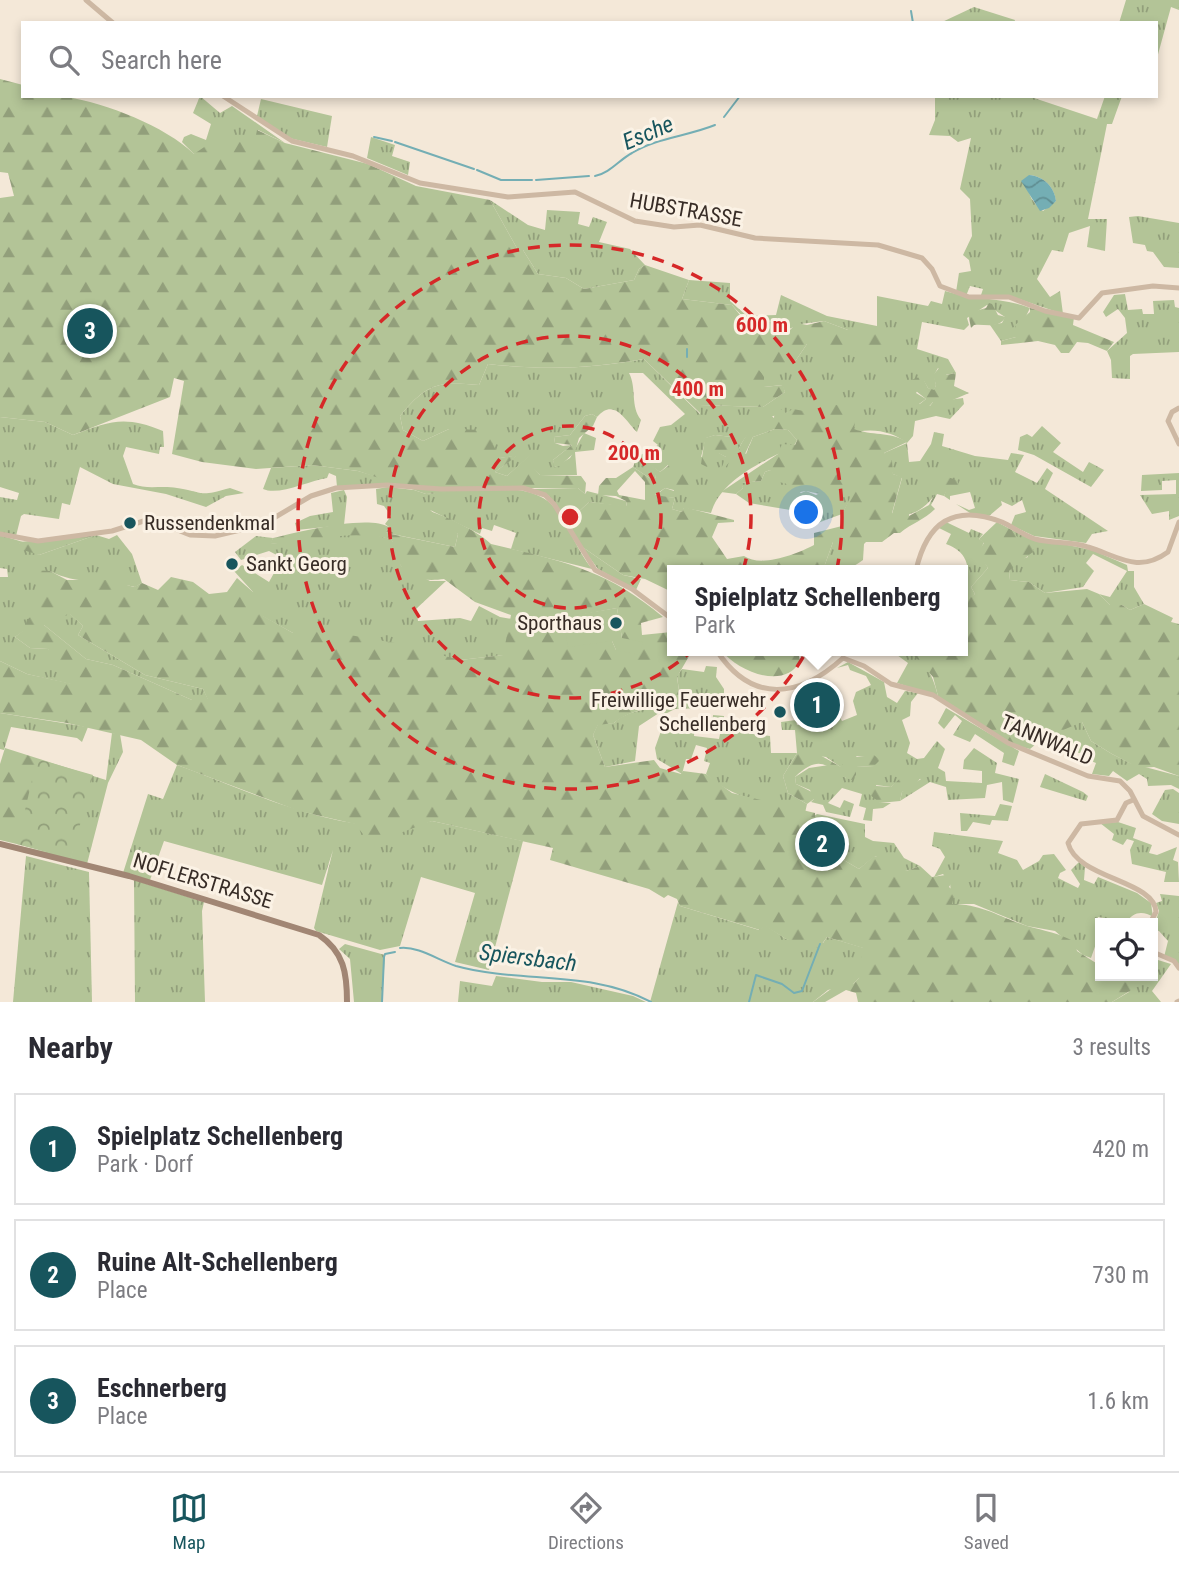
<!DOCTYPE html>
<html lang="en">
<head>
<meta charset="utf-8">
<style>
  :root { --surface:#fff; --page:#f7f7f7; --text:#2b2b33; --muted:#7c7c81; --line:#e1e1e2; --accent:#17555d }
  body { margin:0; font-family:"Roboto Condensed",sans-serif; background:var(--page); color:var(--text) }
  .controls { position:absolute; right:21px; bottom:21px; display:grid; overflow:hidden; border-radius:0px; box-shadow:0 4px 10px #0003 }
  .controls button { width:63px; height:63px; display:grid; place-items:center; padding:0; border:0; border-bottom:2px solid var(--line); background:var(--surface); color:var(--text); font:35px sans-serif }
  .you { position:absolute; left:807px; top:513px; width:24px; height:24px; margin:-18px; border:5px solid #fff; border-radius:50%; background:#1a73e8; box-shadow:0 0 0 10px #1a73e833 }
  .badge { display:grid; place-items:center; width:46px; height:46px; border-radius:50%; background:var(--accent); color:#fff; font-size:23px; font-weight:700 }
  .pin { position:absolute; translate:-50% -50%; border:4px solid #fff; box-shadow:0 2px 7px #0006 }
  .popup { position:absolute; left:667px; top:565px; width:301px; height:91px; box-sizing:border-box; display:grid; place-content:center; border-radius:0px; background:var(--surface); filter:drop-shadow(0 2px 5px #0005); font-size:23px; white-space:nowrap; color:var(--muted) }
  .popup b { font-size:26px; color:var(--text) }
  .popup::after { content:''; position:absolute; left:50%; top:100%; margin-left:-14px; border:14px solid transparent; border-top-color:var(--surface) }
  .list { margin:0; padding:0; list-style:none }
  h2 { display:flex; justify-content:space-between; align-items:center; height:91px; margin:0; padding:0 28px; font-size:30px }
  h2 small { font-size:23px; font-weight:400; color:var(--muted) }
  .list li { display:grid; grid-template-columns:46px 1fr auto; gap:21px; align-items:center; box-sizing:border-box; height:112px; margin:0 14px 14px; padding:0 14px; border:2px solid var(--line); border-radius:0px }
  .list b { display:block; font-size:26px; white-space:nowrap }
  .list p { margin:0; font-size:23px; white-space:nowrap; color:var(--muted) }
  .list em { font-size:23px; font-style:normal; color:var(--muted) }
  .icon { flex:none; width:38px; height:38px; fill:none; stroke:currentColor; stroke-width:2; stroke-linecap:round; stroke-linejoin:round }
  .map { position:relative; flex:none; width:1179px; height:1002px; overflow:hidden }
  .search { position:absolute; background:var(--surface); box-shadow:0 4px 10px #0003; left:21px; right:21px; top:21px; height:77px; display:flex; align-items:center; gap:18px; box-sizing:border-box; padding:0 24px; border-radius:0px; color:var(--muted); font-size:26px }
  .sheet { height:469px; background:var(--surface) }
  nav { display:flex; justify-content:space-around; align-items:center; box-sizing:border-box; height:98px; border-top:2px solid var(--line); background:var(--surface); font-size:19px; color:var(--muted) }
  nav a { display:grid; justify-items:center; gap:4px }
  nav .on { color:var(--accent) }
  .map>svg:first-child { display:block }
  .grass { fill:url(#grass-tufts); fill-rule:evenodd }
  .forest { fill:url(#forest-firs); fill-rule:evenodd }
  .park { fill:url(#park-crowns) }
  .garden { fill:#b3c497 }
  .water { fill:url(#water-waves) }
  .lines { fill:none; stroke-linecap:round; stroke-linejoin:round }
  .stream { stroke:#74aeb4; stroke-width:2 }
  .tertiary { stroke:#cdb8a3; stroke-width:5 }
  .secondary { stroke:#a18674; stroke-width:6 }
  .ring { fill:none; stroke:#d62828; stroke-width:3.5; stroke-dasharray:12 9 }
  .poi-dot { fill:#17555d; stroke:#fbf2e5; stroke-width:2.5 }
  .labels { text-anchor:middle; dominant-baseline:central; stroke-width:6; stroke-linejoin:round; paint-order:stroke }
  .street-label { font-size:21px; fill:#372c26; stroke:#fbf2e5 }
  .poi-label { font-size:21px; fill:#372c26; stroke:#fbf2e5; text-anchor:start }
  .water-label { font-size:23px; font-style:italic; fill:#17555d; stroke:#fbf2e5 }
  .centre { fill:#d62828; stroke:#fbf2e5; stroke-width:3.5 }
  .ring-label { font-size:21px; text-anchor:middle; font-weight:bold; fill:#d62828; stroke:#fbf2e5; stroke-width:6; stroke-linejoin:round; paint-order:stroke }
</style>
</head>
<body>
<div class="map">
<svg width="1179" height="1002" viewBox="0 0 1179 1002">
  <defs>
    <pattern id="grass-tufts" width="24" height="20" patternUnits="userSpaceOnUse" patternTransform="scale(1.75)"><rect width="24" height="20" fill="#b3c497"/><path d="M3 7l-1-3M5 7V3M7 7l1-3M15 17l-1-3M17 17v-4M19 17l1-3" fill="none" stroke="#929f7b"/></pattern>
    <pattern id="forest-firs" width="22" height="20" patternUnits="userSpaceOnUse" patternTransform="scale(1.75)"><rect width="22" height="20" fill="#b3c497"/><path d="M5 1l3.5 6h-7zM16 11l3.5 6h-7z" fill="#929f7b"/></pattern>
    <pattern id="park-crowns" width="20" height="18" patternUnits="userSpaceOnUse" patternTransform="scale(1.75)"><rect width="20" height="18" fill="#b3c497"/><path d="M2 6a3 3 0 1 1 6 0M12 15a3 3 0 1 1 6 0" fill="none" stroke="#929f7b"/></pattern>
    <pattern id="water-waves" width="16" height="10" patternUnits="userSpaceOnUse" patternTransform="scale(1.75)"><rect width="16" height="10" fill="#74aeb4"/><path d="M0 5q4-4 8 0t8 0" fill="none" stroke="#608e92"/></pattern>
  </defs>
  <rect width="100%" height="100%" fill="#f4e8d8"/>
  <g class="grass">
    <polygon points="1126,0 1179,0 1179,10 1171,7 1157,58 1156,23 1119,23"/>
    <polygon points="974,7 1015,20 1014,23 940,23"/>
    <polygon points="200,96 220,113 232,106 285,143 258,130 255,145 194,154 182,142 184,137 191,134 206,140 211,124 193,113"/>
    <path d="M935,96H1028L1097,119L1105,96H1122L1112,124H1107L1088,219H1107L1105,251L1087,247L1090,226L1069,233L1063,252L1052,250L1037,279L1050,297L1060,291L1063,314L1019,299L980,298L983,289L970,286L966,296L956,292L959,273L971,271L969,260L963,255L972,236L970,199L960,189L971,138L958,142L950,136L929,135L935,120ZM1029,175C1043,176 1054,186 1056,201L1043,211C1029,199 1027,193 1029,175Z"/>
    <polygon points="261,99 332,116 327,147 289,138 257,116"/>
    <polygon points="371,137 395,145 392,156 410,162 408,175 367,158"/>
    <polygon points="490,200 528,225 545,230 547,210 580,212 578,224 589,227 593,217 607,222 599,242 630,249 645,265 639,269 634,280 584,289 566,278 538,274 523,250 518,250"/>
    <polygon points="1138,216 1179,223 1179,268 1164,267 1153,252 1147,251 1145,245 1133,243 1129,217"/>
    <path d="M689,280L730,283V301L747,316L776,315L781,295L827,316L877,326V296L928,306L931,301L942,304L945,291C974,300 1002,297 1030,308L1016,337L1001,341L990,325L1002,323L1005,317L987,305L967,318L969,325L964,330L922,322L917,349L948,359L956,373L945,375L938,368L934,375L936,385L934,391L928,388L924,381L916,393L926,399L919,404L930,406L933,402L963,398L964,404L950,419L936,416L915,421L913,436L907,443L909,462L920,461L931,444L934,432L944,434L942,446L975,456L1008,460L1011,453L1024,455L1015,472L1037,483L1047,468L1053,473L1045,489L1108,531L1092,534L1086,543L1034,536L1011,525L1015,515L1026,512L1022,500L1012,506L1001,501L1002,505L989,516L970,513L956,504L969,510L975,508L970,492L950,496V500L944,496L948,484L959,485L943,482C931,502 921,516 894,516L892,514L902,478L893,474L884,453L907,443C894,433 875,428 858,432C816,407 765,399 739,448L746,454L753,437L775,429L788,430L797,440L794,446C764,461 721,479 711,513L684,508L682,512L672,509L675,498L655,496L665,488L674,491L668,465L660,472L651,466L656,476L654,481L633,467L637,457L658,445L653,441L660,427L671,425L685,414L643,373H629C637,388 630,406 641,420L637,432C625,420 614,397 597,417L592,414L585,416L570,435L554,437L555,443L563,446L572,445L553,460L555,467L570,458L584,433L596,438L594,450L575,452L577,475H540L532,468V454L507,476L495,472L516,456L500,458L449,429L423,441L403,430L400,416C428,382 438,382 479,385L488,364C542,370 591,369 644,359L700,414V405L763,407L785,392L782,385L764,387L752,362L794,363L807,344L874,330H848L824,321L801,324L772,336C759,323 746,323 732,305L682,299ZM715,435L732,437L726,466V457L717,452L701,457L706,438Z"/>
    <polygon points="1125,294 1128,310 1142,309 1143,314 1154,314 1153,301 1174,300 1175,307 1179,308 1179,352 1133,354 1130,356 1130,379 1112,378 1111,360 1107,351 1127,333 1125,318 1118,309 1106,317 1103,312 1114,295"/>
    <path d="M0,417L45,422L73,435C109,421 125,415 163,431L164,447H160L159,454L126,447L123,456L133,484C147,490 162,485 177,488C208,493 197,497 230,488L244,493L226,496L206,507L166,494L113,484L80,467L70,505L62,503L59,519L24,514L21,516L16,536L0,533V497L17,500L19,493L0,487Z"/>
    <polygon points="1042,426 1061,443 1053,452 1083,472 1089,462 1104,470 1091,487 1034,455 1018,450 1020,437 1027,434 1032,437"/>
    <path d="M312,465L358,471L398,483L337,487L336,476L329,473L327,478C308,481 279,496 263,489L271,468Z"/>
    <polygon points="770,470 801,493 806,491 816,495 822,492 852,496 842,514 815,524 810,518 802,517 802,512 749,503 736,494 743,488 741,483 761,481 765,472"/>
    <polygon points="1179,473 1179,516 1169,520 1169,511 1152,514 1140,495 1176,494 1176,480 1162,481 1162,490 1141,491 1142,475"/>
    <path d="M388,487L414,490L426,494C459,492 527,478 552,505C568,523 576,549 592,569L511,549L516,533L494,525L492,531L482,528L480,534L430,510L458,534L455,547L392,534L386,532L389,527L385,524L391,516L384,506L377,504L376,489Z"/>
    <polygon points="578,488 585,494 587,491 626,501 627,507 589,502 573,517 571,527 549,496 533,489"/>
    <polygon points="344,490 347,497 344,525 297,530 295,523 310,516 333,512 331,493"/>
    <path d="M946,522L969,533L971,529L983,534L979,539L984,542L979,553L988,568L971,587L975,594L963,605L962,597L967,593C969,570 971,553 946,544L951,534L939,528Z"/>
    <polygon points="1012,530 1024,536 1092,550 1127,565 1128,571 1134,571 1134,587 1144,604 1130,610 1122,605 1110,605 1099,594 1110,597 1127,571 1093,554 1086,563 1094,571 1083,587 1045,593 1029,582 1010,580 1009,571 1019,560 1028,557"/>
    <polygon points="339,533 366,533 391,539 398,549 401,566 430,581 446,581 416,609 418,621 460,618 471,621 479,606 500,617 512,619 504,655 460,660 293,633 262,616 253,592 234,571 242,565 269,582 274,573 282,574 286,560 269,551 241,560 235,552 256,536 273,538 271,544"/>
    <path d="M0,535L23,542L19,543L39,555L96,535L109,539L117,535L132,554L142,583L135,587C106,580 76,585 50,571L40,585L83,626L78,635L145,675L203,689L209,701L192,700L113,665L86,659L44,625V617L15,637L30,648L48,649L75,685L27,674L0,661V577H8L7,569L0,568Z"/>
    <path d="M868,540L864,544L863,560C849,571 840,570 823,570L833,542Z"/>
    <polygon points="581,546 623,575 641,579 636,590 598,569"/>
    <path d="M899,651C922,651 933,675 938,696L897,683L908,663L897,655Z"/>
    <path d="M848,662L884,682L887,697L897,703L905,691L918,693L911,702L910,716L902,720L910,743L907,753L917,759L924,758L937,741L945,749L938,768L945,772L946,781L982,783V771L963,769L964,760L974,748L997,763L995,773L1019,779L1013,803L1003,800L1002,782L987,785L985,798L948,800L946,787L930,782L900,801L902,792L921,779L903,777L891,787L876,785L880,803H891L883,808L873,809L872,821L863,820L866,808L859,806L862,794L842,788L828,803L840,808L844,800L854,804L850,817L826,812L823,805L811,802L814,799L810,790L796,784L795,777L809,768L829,765L846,778L856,775L855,767L874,766L871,757L857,756L842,768L826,757L797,753L783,776L788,793L807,804L805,813C771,804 731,799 706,774L710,763L704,761L707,748L696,745L691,759H686L682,774L657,759L655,748L666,717V722L695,724L694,736L719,739L721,729L712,726L713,715L724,716L725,729L733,731L735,719L745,721L744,733L770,736L771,753H797L795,730H782L781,722L796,720L797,725L831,721L829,713L837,712L842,721L857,715L853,701L856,692L871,685L866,676L850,670L848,665L837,668Z"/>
    <path d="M706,666L717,667L716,677L724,689V698L708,695L705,708L675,709L661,716L659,713L639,726L635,761L605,767L593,735L598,724L614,723C628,709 655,709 673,703C680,700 687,695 693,691H679L677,676L682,669L704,672Z"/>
    <polygon points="946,708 1019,751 1014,766 1002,762 1004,753 975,734 970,742 953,735 962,721 955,715 944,729 938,723"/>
    <polygon points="0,713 88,727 82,742 77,738 11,727 4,750 0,749"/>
    <polygon points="1074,722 1082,722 1091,741 1112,754 1130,763 1179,776 1179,789 1171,785 1148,786 1147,779 1139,774 1127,781 1113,771 1109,776 1092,774 1096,763 1084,758 1085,754 1069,751 1049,736"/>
    <polygon points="112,733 120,734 123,752 108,783 87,864 0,842 71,857 90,775 106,780"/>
    <path d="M177,765C250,791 354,843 432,821L523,841L489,970L455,962L475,893L421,877L400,946L380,950L316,931L314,928L333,850L322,885L164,841L150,880L123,873L148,794L163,799Z"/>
    <polygon points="1045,774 1083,792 1088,796 1086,801 1040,787"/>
    <polygon points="1173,789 1179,793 1179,824 1162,821 1152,814 1165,790"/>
    <polygon points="1000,804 1012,806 1008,821 992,820 990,825 973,822 967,831 961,831 960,813 995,816"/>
    <polygon points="817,814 865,824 865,837 873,841 894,843 904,858 920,866 906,871 875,856 859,869 842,859 847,849 798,831 799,826"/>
    <polygon points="1118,822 1136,828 1133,838 1152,845 1149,853 1157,855 1177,847 1173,860 1178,862 1179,882 1164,882 1166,872 1132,864 1130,850 1134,841 1127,839 1123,845 1112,840 1114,834 1100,823"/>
    <path d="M934,832L1003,841L998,853L1017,860L1023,870L1039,861L1043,855L1054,854L1066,870L1060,873L1058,878L1078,888L1080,884L1071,870L1079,862L1085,867L1084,880L1094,884L1098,877L1137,893L1151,903L1153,917C1144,911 1133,911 1127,922L1098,917V938L1091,958L1083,955L1055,931L1027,926L974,904H952L950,883L943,874L934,877L945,857L940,849L932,846Z"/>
    <polygon points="26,856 89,872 92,1002 13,1002"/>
    <polygon points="134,880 204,902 202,911 205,1002 135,1002"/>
    <polygon points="1160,894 1179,896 1179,965 1164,957 1168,941 1159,931 1153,930 1159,911 1156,903 1162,901"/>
    <polygon points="678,902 680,906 759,930 765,925 786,939 823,943 827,937 864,948 860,977 853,984 828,990 813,1002 650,1002"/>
    <polygon points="345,944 385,955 382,1002 354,1002 350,959 339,949"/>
    <polygon points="1158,960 1171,964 1152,991 1161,1002 1112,1002 1129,992 1128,980 1124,976 1153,976"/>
    <polygon points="496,976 542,982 571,982 633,996 646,1002 458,1002 460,981 492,986"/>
  </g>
  <g class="forest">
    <path d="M0,79L23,85V96C37,96 53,94 66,97C106,103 165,126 194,154L219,137L254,145L257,130L285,143L368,164L416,186L490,200L518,250H523L538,274L566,278L584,289L634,280L639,269L645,265L689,280L682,299L732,305L744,320L769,330L772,336L789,331L797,323L807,325L824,321L848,330H874L891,343L877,355L807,344L794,363L769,369L753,363L764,376V387L783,385L785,392L763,407L701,405V414L644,359C590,369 542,370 488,364L479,385C438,382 428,382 400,416L403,430L423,441L449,429L486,430L500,458L518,455L495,472L507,476L532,453L533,468L540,475L581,476L586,483L585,494L578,488H522L426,494L358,471L312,465L256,469L202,462L172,454L184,381L174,378L170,397L73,435L45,422L0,417V198L14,196L8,173L0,172Z"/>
    <path d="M989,303L992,304L998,315L1006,317C998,329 987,324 974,325L971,328L968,313L986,308Z"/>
    <polygon points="1030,308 1074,317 1073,325 1114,342 1107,351 1088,343 1077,342 1069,353 1061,353 1055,345 1038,341 1001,345 1001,341 1016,337 1015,325 1030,312"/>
    <polygon points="940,367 945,368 946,375 956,373 954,386 969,393 948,402 933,402 924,412 918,412 916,407 926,399 911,387 911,380 922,376 928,388 934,390 936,385 933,375"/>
    <path d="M832,404L857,409L854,429C871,436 890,431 907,442L884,453L892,461L893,474L902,477L892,513L894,515L900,509L909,508V516L929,505L944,476L957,480L959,485L955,489L949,485L944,496L937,494L931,505L935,509C924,520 912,523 900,533H894L882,542H833L823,570H672V592L645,579L623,575L581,546L571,527L573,517L589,502L627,506L626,501L616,496L598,495L599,486L606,478H616L633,467L654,481L656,476L651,472V465L660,472L676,460L686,458L695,475L687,493L665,488L655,495L675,498L672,509L682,512L684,507L734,520V522L718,523L712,537L727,559L744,556C761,568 797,554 814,545V533L842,526V514L851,496L838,498L806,491L795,493L785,483L776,482L770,470L765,472L761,481L742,483L743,488L736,494L721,492L778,454L782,444L795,445L797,440L788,430L775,429L753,437L745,454H741L739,448C746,435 756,419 769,414L774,418L775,405L786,413L793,409L809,412L815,406ZM635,471L645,482V500L619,495L617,491Z"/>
    <polygon points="592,414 597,417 593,426 579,438 575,452 560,466 554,467 553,460 572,445 555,443 554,437 570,435 585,416"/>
    <polygon points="715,435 732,437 733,458 726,466 725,474 719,474 726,457 718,453 707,467 701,464 705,438"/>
    <path d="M418,509C436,510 478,531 491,544C561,561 606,569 663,617L641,623L642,635L671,632L672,622V651H692L677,677L679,691H694L695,695L677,707C664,699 623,714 614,723L598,725L593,735L605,767L654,760L660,768L681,774L683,771L706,774L732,793L815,813V820L800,826L799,831L841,843L847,849L842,859L859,869L874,856L903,862L906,871L920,866L932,877L952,874L955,877L949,887L955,892L952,904C982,904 999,917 1027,926C1045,931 1059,933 1075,942L1077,951L1096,963L1100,976H1124L1128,980L1129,978L1133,989L1112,1002H858L856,993L846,990L825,1002H813L842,981L853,984L859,978L863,948L827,937L819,948L786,939L765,926L760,930L680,906L677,899L668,895L664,898L649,889L550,860L553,848L432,821L371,844L355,824L299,811L177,765L141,740L67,723L0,713V661L27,674L73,684L53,666L48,649L30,648L15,637L25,629L27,619L44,616V625L86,659L113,665L192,700H208L203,689L145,675L78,635L83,626L70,614L65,616L32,606L31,594L40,585L28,578L31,570L50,571L67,580H109L134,587L142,583L158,590L171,577L193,582L209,594L227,592L237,578L253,592L272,595L263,616L293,633L301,629L344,634L395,643L460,660L503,655L511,615L475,602L444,579C430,581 409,581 401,566C396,557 397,548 391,539C345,529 315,542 270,544L273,538C297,532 368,514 389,527L386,532L391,534L455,547L458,534L418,514ZM617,608L622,638L616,650L612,641L563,618Z"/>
    <path d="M997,522L1012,530L1021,542L1030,543L1034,551L1009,571L1010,580L1029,582L1045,593L1087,589L1099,594L1110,605H1122L1130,610L1144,604L1173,618L1171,622L1179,624V776L1154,767L1139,768L1112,754L1091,741L1082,722L1042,739L1030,749C998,742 964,714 938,696L933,677L910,651H962V603L975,594L971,587L988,568L982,560H972L984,543L979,539Z"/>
    <polygon points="96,535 39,555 20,549 19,542"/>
    <path d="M722,651H798L800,661C785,691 737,671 722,651Z"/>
    <polygon points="5,748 90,775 71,857 0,840 0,764"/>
    <path d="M811,750L841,767L846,758L874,755L880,760L874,766L856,767V775L852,780C830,775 825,748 795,777L796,784L814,793V799L807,804L788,793L783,776L797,753Z"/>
    <path d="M914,765L924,769C921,779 914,790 902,792L900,801L880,803L864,790L863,785L891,787Z"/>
  </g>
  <polygon class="park" points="37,759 93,775 71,859 17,844"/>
  <polygon class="garden" points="617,608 622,638 643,642 639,655 616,650 612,641 568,647 563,617"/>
  <path class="water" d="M1029,175C1043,176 1054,186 1056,201L1049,208L1040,211L1021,181Z"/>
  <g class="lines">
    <g class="stream">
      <polyline points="911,11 913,23"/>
      <polyline points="724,117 740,96"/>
      <polyline points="374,137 392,141"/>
      <polyline points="395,142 474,169"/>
      <polyline points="477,170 501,180 532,180"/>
      <path d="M595,176C610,173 619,160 632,153C656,138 688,136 715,125"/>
      <polyline points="536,180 589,176"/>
      <polyline points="687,357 687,349"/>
      <path d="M400,948C418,946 438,960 456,966C521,984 590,969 651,1002"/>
      <polyline points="382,1002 384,957 385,954 395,952"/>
      <polyline points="749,1002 756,975 782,984 794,993 802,991 820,944"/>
    </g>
    <g class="tertiary">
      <polyline points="86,0 113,23"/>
      <polyline points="223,96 292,141 353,156 420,183 508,197 575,192 635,221 674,227 700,225 755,238 878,245 922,258 932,269 940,286 969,297 1009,297 1045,311 1079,318 1102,293 1153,286 1179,288"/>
      <polyline points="1179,408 1172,412 1168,421 1179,444"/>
      <polyline points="0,534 38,541 112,531 150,519 190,535 215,536 262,525 311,496 336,488 387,485 441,489 523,488 545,495 554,504 595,570 632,589 672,619"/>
      <path d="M916,570C927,523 953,503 1002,522C1013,527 1023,535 1035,539C1053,544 1071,541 1088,547C1118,556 1138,574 1168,552L1179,522"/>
      <path d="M717,651C752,704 799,698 843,658"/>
      <polyline points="843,658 864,666 891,684 933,695 1008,743 1088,776 1120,781 1130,791 1143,816 1179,835"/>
      <path d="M1133,800L1126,803L1117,820L1081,824L1068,843C1077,879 1155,880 1156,912L1150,923"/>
      <polyline points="1153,952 1174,961 1179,968"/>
      <polyline points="1177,1002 1179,1001"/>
    </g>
    <path class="secondary" d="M0,844L129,876L319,935C344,952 347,973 347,1002"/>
  </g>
  <g class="ring">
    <circle cx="570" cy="517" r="91"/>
    <circle cx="570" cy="517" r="181"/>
    <circle cx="570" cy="517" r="272"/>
  </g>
  <g class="poi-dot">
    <circle cx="130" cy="523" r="7"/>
    <circle cx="232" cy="564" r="7"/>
    <circle cx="616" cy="623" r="7"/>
    <circle cx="780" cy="712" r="7"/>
  </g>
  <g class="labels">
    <g class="street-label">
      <text transform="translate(686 210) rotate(10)">HUBSTRASSE</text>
      <text transform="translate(1047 740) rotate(23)">TANNWALD</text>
      <text transform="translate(203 881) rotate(17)">NOFLERSTRASSE</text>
    </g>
    <g class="poi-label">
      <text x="144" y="523">Russendenkmal</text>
      <text x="246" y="564">Sankt Georg</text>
      <text x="602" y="623" text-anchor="end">Sporthaus</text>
      <text x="766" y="700" text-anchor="end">Freiwillige Feuerwehr<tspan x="766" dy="24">Schellenberg</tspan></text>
    </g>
    <g class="water-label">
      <text transform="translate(648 133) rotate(-23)">Esche</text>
      <text transform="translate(528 958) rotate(7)">Spiersbach</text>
    </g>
  </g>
  <circle cx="570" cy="517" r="10" class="centre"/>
  <g class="ring-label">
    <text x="762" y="332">600 m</text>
    <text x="698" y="396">400 m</text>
    <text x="634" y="460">200 m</text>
  </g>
</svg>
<div class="controls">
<button><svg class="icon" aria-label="locate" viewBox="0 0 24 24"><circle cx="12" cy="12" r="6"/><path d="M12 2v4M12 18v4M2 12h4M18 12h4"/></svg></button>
</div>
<div class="you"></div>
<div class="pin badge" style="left:817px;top:705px">1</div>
<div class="popup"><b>Spielplatz Schellenberg</b>Park</div>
<div class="pin badge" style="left:822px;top:844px">2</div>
<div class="pin badge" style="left:90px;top:331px">3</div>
<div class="search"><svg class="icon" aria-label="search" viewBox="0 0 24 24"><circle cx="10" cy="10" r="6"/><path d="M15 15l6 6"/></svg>Search here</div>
</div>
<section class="sheet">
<h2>Nearby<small>3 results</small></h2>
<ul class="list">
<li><span class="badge">1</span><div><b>Spielplatz Schellenberg</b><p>Park · Dorf</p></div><em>420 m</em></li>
<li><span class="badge">2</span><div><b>Ruine Alt-Schellenberg</b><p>Place</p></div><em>730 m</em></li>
<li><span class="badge">3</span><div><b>Eschnerberg</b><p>Place</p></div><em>1.6 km</em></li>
</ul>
</section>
<nav>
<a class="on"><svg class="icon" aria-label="map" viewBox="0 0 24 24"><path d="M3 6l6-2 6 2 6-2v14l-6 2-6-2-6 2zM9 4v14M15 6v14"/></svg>Map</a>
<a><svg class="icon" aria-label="directions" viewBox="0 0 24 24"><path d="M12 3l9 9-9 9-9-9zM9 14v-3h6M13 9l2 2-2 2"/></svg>Directions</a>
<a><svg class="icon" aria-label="saved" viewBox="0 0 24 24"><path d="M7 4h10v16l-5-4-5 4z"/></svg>Saved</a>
</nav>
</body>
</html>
